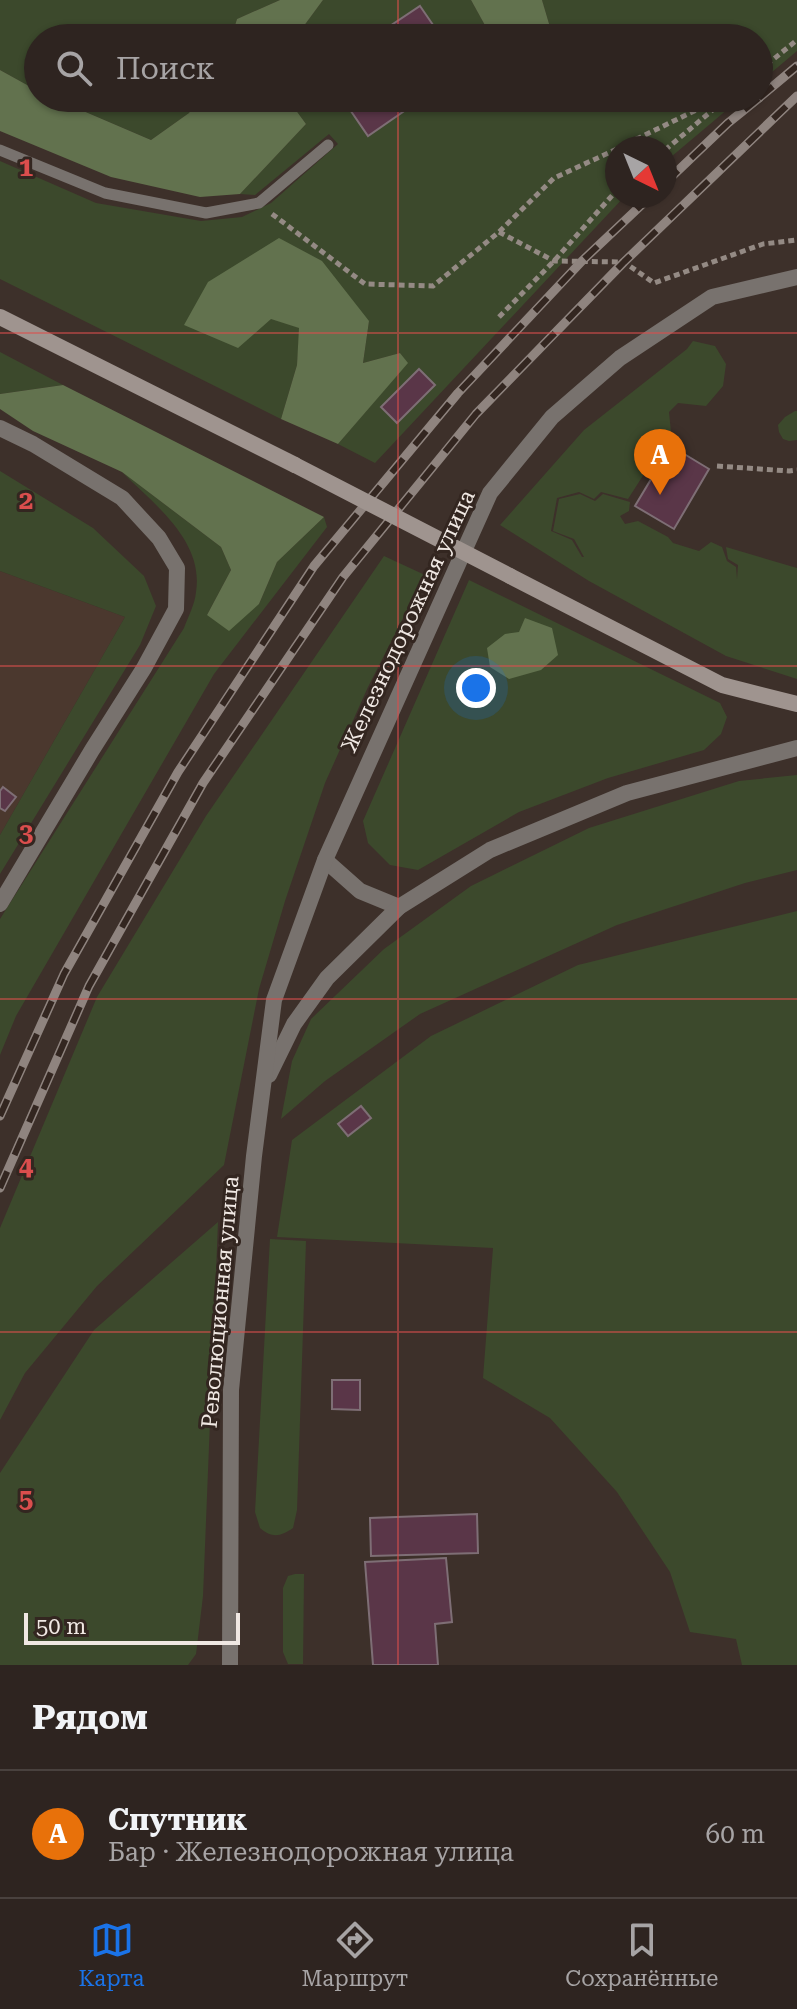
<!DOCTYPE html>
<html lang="ru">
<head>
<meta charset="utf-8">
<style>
  :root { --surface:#2e2420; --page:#3a302d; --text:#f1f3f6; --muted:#a7a4a5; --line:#49413e; --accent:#1a73e8 }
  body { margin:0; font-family:"Roboto Serif",serif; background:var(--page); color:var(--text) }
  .compass { position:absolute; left:605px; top:136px; width:72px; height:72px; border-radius:50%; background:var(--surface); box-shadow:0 2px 6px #0004; rotate:137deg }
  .scale { position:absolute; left:24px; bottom:20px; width:216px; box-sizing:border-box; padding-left:8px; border:4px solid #f0e8e3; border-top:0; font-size:22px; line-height:28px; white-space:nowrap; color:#f0e8e3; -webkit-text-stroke:6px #332620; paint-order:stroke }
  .you { position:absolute; left:476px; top:688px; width:28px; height:28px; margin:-20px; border:6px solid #fff; border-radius:50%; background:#1a73e8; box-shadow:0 0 0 12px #1a73e833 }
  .badge { display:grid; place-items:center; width:52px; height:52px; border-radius:50%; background:var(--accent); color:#fff; font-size:26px; font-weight:700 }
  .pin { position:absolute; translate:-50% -66px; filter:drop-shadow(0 2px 4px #0008) }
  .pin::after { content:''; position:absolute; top:42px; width:28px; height:24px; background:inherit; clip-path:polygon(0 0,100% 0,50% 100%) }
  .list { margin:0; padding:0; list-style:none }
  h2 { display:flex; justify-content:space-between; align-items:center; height:104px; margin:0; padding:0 32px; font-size:34px }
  h2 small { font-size:26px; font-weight:400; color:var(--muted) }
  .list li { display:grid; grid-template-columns:52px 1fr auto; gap:24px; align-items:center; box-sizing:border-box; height:128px; padding:0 32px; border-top:2px solid var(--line) }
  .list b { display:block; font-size:30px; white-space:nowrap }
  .list p { margin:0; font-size:26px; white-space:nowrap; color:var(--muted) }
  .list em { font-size:26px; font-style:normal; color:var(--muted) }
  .icon { flex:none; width:44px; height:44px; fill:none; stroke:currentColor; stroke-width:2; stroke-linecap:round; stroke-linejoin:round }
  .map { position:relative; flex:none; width:797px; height:1665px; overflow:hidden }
  .search { position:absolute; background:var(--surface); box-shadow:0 2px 6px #0004; left:24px; right:24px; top:24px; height:88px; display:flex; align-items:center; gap:20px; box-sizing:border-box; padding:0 28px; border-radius:44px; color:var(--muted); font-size:30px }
  .sheet { height:232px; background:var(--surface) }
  nav { display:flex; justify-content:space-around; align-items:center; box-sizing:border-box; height:112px; border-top:2px solid var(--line); background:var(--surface); font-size:22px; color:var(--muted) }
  nav a { display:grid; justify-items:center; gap:4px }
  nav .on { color:var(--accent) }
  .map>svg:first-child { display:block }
  .built { fill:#4b382e }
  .green { fill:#3c492c }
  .forest { fill:#62724e }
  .building { fill:#5a3648; stroke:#7e6e75; stroke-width:2 }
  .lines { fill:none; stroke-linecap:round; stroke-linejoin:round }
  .path { stroke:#948a84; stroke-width:5; stroke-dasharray:6 4; stroke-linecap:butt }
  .service { stroke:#78726e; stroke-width:11 }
  .minor { stroke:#78726e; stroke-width:16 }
  .tertiary { stroke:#78726e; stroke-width:16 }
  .secondary { stroke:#9f948f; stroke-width:16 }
  .rail-casing { stroke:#8f847f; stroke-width:9 }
  .rail { stroke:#332620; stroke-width:6; stroke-dasharray:18; stroke-linecap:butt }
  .secondary-bridge { stroke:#9f948f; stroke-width:16 }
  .grid { fill:none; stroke:#db4e4d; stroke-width:2; stroke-opacity:0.55 }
  .labels { text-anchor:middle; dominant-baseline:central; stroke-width:6; stroke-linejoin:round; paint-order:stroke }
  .street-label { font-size:22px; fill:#f0e8e3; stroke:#332620 }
  .grid-label { font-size:26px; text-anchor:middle; font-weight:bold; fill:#db4e4d; stroke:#332620; stroke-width:6; stroke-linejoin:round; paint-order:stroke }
</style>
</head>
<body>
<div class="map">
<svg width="797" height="1665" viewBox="0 0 797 1665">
  <rect width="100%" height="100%" fill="#3d302a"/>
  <polygon class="built" points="0,571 125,617 0,835"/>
  <g class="green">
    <polygon points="0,0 280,0 237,19 231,38 38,38 38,91 0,70"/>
    <polygon points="323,0 471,0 492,38 295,38"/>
    <polygon points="542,0 797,0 797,51 759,83 759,38 529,38 550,27"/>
    <polygon points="53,98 199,98 189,113 151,140"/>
    <polygon points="287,98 741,98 665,162 665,148 617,148 617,196 625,196 375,463 338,444 407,363 400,353 363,363 369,321 271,318 300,328 297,365 281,419 0,279 0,161 96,203 201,221 242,217 271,203 338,144 329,134 255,195 240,194 306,124"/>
    <polygon points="693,341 715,346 726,364 723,386 706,406 678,403 669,412 671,432 628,499 601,492 594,499 579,492 557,498 551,531 572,540 582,557 584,557 574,539 553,531 559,499 580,494 595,501 603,494 630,502 629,511 620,516 625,524 638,521 668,537 673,543 699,551 711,542 722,547 727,561 736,567 737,579 738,565 728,559 726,547 797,568 797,679 726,656 589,581 500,525 584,430 687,349"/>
    <polygon points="0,352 63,385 0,394"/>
    <polygon points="795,411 797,411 797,440 789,441 783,439 779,432 778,425 785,417"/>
    <polygon points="0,471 93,528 144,576 156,606 140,645 0,874 0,835 125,617 0,571"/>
    <path d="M122,472L221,547L231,570L207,615L259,604L277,562L324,517L327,527L214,674L16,1016L0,1055V919L184,628C188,617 195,604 196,592C204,541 155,505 122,472Z"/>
    <polygon points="384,556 425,575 368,687 325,783 285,901 259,989 224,1165 97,1286 25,1373 0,1420 0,1228 97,997 206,816"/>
    <polygon points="469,580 720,703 727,717 721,734 704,750 608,778 519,812 418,870 390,865 368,843 363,821"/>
    <polygon points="797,775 797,870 745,883 617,925 420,1014 325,1081 281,1119 292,1061 311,1019 384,949 471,886 589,828 739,781"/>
    <polygon points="797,911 797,1665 742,1665 736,1639 690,1632 670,1572 617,1492 550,1418 483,1378 493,1248 277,1237 292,1140 431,1036 578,965"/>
    <polygon points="218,1222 203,1596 196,1654 188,1665 0,1665 0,1473 94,1330"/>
    <path d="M270,1239L306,1241L297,1510L293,1528C280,1537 272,1538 260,1528L255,1512Z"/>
    <polygon points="295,1574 304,1574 303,1664 288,1664 283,1652 283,1588 288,1576"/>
  </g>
  <g class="forest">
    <polygon points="280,0 323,0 295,38 231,38 237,19"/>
    <polygon points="471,0 542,0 550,27 529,38 492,38"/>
    <polygon points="0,70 38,91 38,98 53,98 151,140 189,113 199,98 287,98 306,124 240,194 200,197 111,177 0,131"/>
    <polygon points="279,238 322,261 369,321 363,363 400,353 408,363 338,444 281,419 297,365 299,328 271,319 238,348 184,325 208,282"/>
    <polygon points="63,385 324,517 277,562 259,604 229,631 207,615 231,570 221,547 122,472 33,431 0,409 0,394"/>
    <polygon points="525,618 552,628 558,655 541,670 509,679 490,667 487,648 505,634 519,632"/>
  </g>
  <g class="building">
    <polygon points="420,6 442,38 372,38"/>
    <polygon points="342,98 423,98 368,136"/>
    <polygon points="419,369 435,385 397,423 381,407"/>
    <polygon points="671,446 709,469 674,529 635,506"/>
    <polygon points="3,787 16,797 5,811 0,808 0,791"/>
    <polygon points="361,1106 371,1118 348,1136 338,1124"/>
    <polygon points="332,1380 360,1380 360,1410 332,1409"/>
    <polygon points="477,1514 478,1553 371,1556 370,1518"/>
    <polygon points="446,1558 452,1622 435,1624 438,1665 373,1665 365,1562"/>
  </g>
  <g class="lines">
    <g class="path">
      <polyline points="759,71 797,40"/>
      <polyline points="618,148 721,98"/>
      <polyline points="665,150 727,98"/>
      <polyline points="272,214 365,284 433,286 499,232 554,178 617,149"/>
      <polyline points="499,232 554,261 624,262 654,283 763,244 797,240"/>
      <polyline points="499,317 554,261 617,190"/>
      <polyline points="717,466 789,471 797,470"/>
    </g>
    <polyline class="service" points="0,150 105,193 206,213 259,203 328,145"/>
    <polyline class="minor" points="0,428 33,444 122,498 159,538 177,568 176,609 144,668 92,750 0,904"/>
    <g class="tertiary">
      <polyline points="325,860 360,891 399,907"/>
      <polyline points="269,1075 294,1024 327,978 399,907 490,850 627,793 797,748"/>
      <polyline points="230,1665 231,1390 254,1156 274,1000 325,860 490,493 552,417 620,358 712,297 797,277"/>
    </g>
    <g class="secondary">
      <polyline points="0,317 295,465"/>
      <polyline points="510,576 722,685 797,704"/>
    </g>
    <defs>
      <g id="rail">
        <polyline points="759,98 797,66"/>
        <polyline points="665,183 728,123 759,98"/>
        <polyline points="0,1116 64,974 178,772 314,566 458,393 582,261 651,196"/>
        <polyline points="0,1188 89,986 203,783 343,577 476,414 624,262 797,96"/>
      </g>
    </defs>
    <use href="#rail" class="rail-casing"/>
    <use href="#rail" class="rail"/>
    <polyline class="secondary-bridge" points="295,465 510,576"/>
  </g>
  <path class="grid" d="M398,0V38M398,98V1665M0,333H797M0,666H797M0,999H797M0,1332H797"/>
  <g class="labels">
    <g class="street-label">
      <text transform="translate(408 621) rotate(-65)">Железнодорожная улица</text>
      <text transform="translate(220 1302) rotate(-85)">Революционная улица</text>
    </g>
  </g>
  <g class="grid-label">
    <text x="26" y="176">1</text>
    <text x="26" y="509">2</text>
    <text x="26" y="842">3</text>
    <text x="26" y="1175">4</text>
    <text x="26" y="1508">5</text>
  </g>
</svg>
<svg class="compass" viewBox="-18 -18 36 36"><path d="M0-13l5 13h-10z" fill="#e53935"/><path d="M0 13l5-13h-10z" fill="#a7a4a5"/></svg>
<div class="scale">50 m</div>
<div class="you"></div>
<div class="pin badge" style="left:660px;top:495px;background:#e8710a">A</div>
<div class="search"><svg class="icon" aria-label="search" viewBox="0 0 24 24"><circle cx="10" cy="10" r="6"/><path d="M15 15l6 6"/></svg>Поиск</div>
</div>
<section class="sheet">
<h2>Рядом<small></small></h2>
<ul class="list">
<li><span class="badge" style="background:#e8710a">A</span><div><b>Спутник</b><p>Бар · Железнодорожная улица</p></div><em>60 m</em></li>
</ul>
</section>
<nav>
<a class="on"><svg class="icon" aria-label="map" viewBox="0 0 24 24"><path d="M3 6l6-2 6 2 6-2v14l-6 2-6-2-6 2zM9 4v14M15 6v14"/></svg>Карта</a>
<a><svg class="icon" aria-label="directions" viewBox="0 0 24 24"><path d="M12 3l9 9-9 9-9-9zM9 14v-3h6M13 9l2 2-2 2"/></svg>Маршрут</a>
<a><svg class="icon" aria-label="saved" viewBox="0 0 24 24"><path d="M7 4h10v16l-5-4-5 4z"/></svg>Сохранённые</a>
</nav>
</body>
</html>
